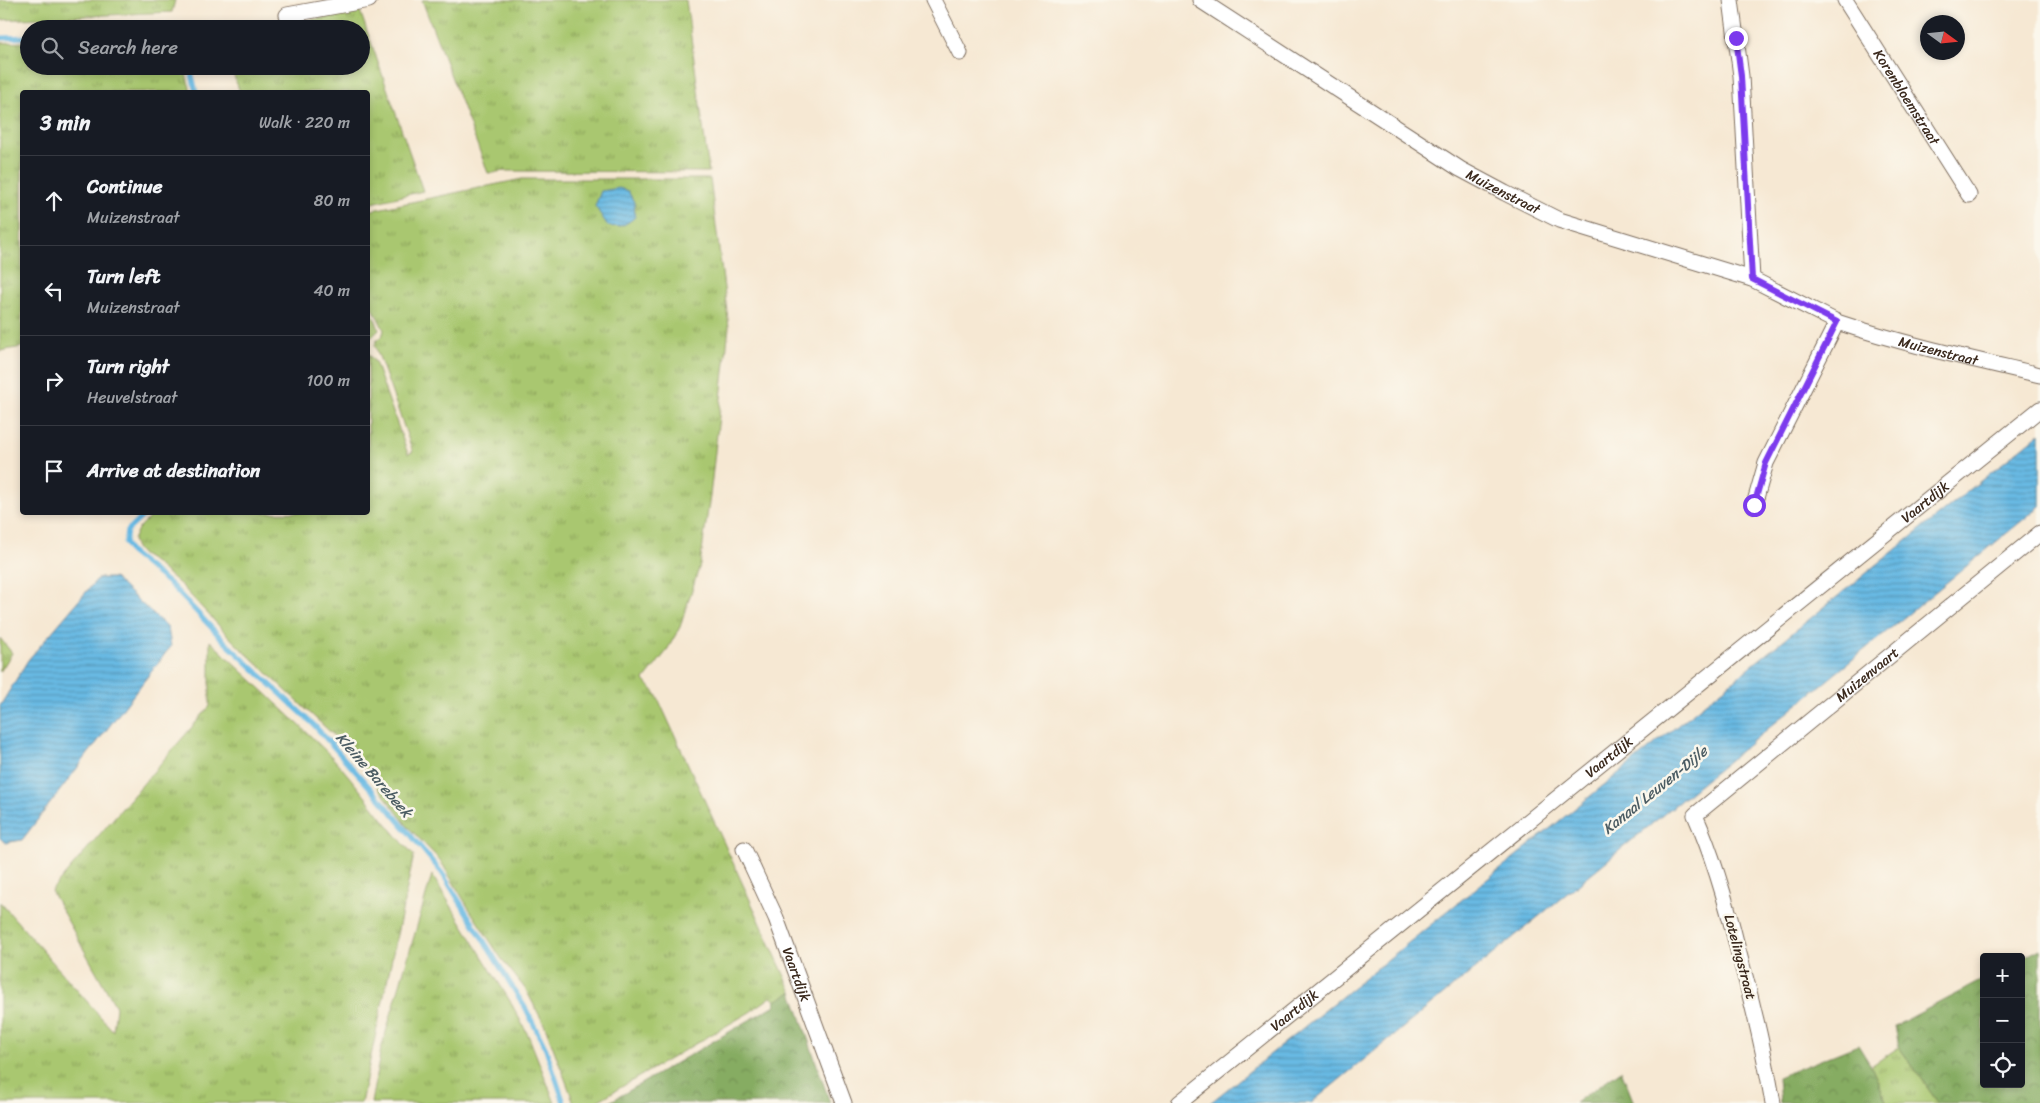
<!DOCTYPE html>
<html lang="en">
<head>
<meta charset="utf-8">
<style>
  :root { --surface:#171b24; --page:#20242c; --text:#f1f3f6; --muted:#9ea1a6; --line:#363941 }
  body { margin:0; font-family:Sriracha,sans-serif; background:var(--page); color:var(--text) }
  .controls { position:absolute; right:15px; bottom:15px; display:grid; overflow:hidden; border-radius:5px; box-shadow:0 2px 8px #0003 }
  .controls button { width:45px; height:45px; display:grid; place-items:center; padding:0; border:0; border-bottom:1px solid var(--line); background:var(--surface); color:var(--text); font:25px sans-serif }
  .compass { position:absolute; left:1920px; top:15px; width:45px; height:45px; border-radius:50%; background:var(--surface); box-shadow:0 2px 8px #0003; rotate:105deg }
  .stop { position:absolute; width:15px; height:15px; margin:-11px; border:4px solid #7c3aed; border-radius:50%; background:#fff }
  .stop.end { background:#7c3aed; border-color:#fff; box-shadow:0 1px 5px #0008 }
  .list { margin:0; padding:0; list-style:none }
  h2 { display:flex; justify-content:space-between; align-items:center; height:65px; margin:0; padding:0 20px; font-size:21px }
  h2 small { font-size:16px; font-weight:400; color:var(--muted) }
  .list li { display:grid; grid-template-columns:32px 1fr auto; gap:15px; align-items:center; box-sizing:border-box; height:90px; padding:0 20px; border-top:1px solid var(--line) }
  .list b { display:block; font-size:19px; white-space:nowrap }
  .list p { margin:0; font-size:16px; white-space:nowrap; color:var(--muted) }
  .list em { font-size:16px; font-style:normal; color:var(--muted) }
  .icon { flex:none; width:28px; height:28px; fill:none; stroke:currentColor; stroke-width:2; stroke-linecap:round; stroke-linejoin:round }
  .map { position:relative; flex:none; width:2040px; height:1103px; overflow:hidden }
  .search { position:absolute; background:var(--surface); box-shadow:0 2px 8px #0003; left:20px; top:20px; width:350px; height:55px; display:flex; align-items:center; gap:12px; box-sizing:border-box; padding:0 18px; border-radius:28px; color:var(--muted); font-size:19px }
  .panel { position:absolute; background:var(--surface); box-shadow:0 2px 8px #0003; left:20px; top:90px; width:350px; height:425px; border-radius:5px }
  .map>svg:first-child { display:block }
  .grass { fill:url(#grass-tufts); stroke:#727846 }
  .forest { fill:url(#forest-crowns); stroke:#606b40 }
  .water { fill:url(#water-rules); stroke:#527280 }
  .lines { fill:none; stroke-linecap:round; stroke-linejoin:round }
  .stream { stroke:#68b9e3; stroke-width:5 }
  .street-casing { stroke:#7c6c5d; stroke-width:17 }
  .street { stroke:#fff; stroke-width:15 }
  .route { stroke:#7c3aed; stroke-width:6 }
  .labels { text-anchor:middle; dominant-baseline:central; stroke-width:5; stroke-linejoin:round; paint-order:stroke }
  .street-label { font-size:14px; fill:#3b2a1e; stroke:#fbf7ec }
  .water-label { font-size:15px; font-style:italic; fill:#4b5c63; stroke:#fbf7ec }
</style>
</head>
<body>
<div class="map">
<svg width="2040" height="1103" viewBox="0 0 2040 1103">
  <defs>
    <pattern id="grass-tufts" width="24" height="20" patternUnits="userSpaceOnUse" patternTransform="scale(1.25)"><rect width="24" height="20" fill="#a9c76f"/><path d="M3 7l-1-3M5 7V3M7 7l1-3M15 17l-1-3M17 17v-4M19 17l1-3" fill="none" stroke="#8ba25b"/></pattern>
    <pattern id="forest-crowns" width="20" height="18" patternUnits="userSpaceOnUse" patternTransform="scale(1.25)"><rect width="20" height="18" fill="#86ac62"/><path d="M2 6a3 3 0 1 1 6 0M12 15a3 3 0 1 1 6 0" fill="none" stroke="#6f8c50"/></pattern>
    <pattern id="water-rules" width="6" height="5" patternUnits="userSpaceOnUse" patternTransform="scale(1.25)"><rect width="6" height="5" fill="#68b9e3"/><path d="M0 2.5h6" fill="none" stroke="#5797b7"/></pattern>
  </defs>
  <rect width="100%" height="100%" fill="#fbf7ec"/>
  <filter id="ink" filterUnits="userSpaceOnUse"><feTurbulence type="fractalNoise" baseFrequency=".02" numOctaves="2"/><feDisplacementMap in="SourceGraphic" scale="10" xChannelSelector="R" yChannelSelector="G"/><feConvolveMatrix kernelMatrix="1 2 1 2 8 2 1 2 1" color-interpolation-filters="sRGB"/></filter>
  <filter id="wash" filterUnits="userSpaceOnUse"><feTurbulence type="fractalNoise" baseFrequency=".0096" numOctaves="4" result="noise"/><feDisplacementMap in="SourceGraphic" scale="20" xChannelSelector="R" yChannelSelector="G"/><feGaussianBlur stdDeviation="1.12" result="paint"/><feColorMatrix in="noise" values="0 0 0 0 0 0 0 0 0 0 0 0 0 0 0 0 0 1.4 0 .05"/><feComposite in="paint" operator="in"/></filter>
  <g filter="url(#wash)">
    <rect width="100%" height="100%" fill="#f6e8d3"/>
    <g class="grass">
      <polygon points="0,0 175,0 172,12 0,20"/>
      <polygon points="422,0 686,0 709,172 506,171 488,173"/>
      <polygon points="360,11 423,191 368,204 368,92 240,92 230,66 361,66 361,29 257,29"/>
      <polygon points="29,42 29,66 184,66 191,92 22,92 22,347 0,351 0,43"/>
      <polygon points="522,179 710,179 729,327 710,496 700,565 680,627 666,652 644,680 656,694 792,992 776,1001 771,997 750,1012 594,1103 574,1103 545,1026 526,990 501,958 468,907 440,860 408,827 363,767 342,743 234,642 181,585 154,562 142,555 136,548 133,540 138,529 154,513 368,512 368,354 375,362 408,454 413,452 375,345 376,341 382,337 384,330 368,298 368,211"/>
      <polygon points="368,307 376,321 379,330 368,340"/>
      <polygon points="0,638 12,653 0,672"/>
      <path d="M210,641C250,679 292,717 331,756C361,788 384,824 414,855L361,1103H0V902L113,1031L116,1007L51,891L210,706Z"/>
      <polygon points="432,875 510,1001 529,1037 555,1103 371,1103 381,1049"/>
      <polygon points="1899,1047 1939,1103 1887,1103 1871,1066"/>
    </g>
    <g class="forest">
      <polygon points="2040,949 2040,1103 1939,1103 1899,1047 1895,1026 1984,979 1984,1084 2021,1084 2021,959"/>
      <polygon points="792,992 830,1103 608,1103 775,1005 775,1001"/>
      <polygon points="1858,1045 1871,1066 1887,1103 1780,1103 1778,1077"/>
      <polygon points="1621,1070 1634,1103 1575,1103"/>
    </g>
    <g class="water">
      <path d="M619,188L628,191L634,202L635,217C626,225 619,228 608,226L595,206L601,191Z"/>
      <polygon points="2040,433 2040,506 1311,1103 1210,1103"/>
      <polygon points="98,578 114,578 168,628 171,646 22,840 5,843 0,838 0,706 28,660"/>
    </g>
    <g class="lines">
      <g class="stream">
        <polyline points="160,29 166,29"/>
        <polyline points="0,38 29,37"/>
        <polyline points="190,66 196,92"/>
        <polyline points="147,512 127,531 125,543 130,552 171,585 226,643 314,725 389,809 442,873 526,1009 546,1049 564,1103"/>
      </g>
    </g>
  </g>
  <g filter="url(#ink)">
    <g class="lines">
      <defs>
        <g id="street">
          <polyline points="933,0 960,53"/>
          <path id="s1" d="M1200,0L1460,169L1505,193L1559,220L1752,279L1837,322C1903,344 1972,359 2040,375"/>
          <polyline points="1731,0 1741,76 1752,279"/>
          <path id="s2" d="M1845,0L1969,195"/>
          <polyline points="287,15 369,0"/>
          <polyline points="1754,505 1766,463 1837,322"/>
          <path id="s3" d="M744,849L776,918L844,1103"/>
          <path id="s4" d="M1179,1103L2040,409"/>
          <path id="s5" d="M1773,1103C1764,1051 1752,1000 1738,950C1727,904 1714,858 1695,815L2040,533"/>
        </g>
      </defs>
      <use href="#street" class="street-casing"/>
      <use href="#street" class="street"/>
    </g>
  </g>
  <g class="lines" filter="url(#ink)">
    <polyline class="route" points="1736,38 1741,76 1752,279 1837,322 1766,463 1754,505"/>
  </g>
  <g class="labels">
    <g class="street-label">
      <text stroke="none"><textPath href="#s2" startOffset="115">Korenbloemstraat</textPath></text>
      <text stroke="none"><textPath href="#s1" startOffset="359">Muizenstraat</textPath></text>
      <text stroke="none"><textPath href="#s1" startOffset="824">Muizenstraat</textPath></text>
      <text stroke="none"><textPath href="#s4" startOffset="958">Vaartdijk</textPath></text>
      <text stroke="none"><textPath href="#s5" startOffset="521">Muizenvaart</textPath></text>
      <text stroke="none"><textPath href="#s4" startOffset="552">Vaartdijk</textPath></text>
      <text transform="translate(1740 957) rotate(75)">Lotelingstraat</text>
      <text stroke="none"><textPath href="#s3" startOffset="136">Vaartdijk</textPath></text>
      <text stroke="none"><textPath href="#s4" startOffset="148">Vaartdijk</textPath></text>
    </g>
    <g class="water-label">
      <text transform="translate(374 775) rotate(49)">Kleine Barebeek</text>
      <text transform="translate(1655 790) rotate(-39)">Kanaal Leuven-Dijle</text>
    </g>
  </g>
</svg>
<div class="controls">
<button>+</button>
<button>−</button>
<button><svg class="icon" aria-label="locate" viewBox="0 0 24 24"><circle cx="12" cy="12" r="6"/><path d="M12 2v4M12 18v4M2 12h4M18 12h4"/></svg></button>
</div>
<svg class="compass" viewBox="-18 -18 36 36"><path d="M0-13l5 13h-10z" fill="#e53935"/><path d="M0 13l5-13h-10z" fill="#9ea1a6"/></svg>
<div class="stop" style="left:1754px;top:505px"></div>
<div class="stop end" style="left:1736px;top:38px"></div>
<div class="search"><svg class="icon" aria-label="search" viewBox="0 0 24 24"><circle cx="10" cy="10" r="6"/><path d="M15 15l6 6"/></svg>Search here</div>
<section class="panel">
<h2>3 min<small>Walk · 220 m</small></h2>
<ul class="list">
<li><svg class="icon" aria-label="ahead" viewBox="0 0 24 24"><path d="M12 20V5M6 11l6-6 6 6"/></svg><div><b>Continue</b><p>Muizenstraat</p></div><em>80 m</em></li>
<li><svg class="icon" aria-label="left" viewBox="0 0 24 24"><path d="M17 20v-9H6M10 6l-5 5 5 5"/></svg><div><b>Turn left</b><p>Muizenstraat</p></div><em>40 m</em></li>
<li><svg class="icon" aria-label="right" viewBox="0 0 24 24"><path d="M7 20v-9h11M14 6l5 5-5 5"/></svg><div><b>Turn right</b><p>Heuvelstraat</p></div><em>100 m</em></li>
<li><svg class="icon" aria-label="arrive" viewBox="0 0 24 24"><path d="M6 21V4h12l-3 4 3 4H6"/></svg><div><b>Arrive at destination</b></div></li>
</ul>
</section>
</div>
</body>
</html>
